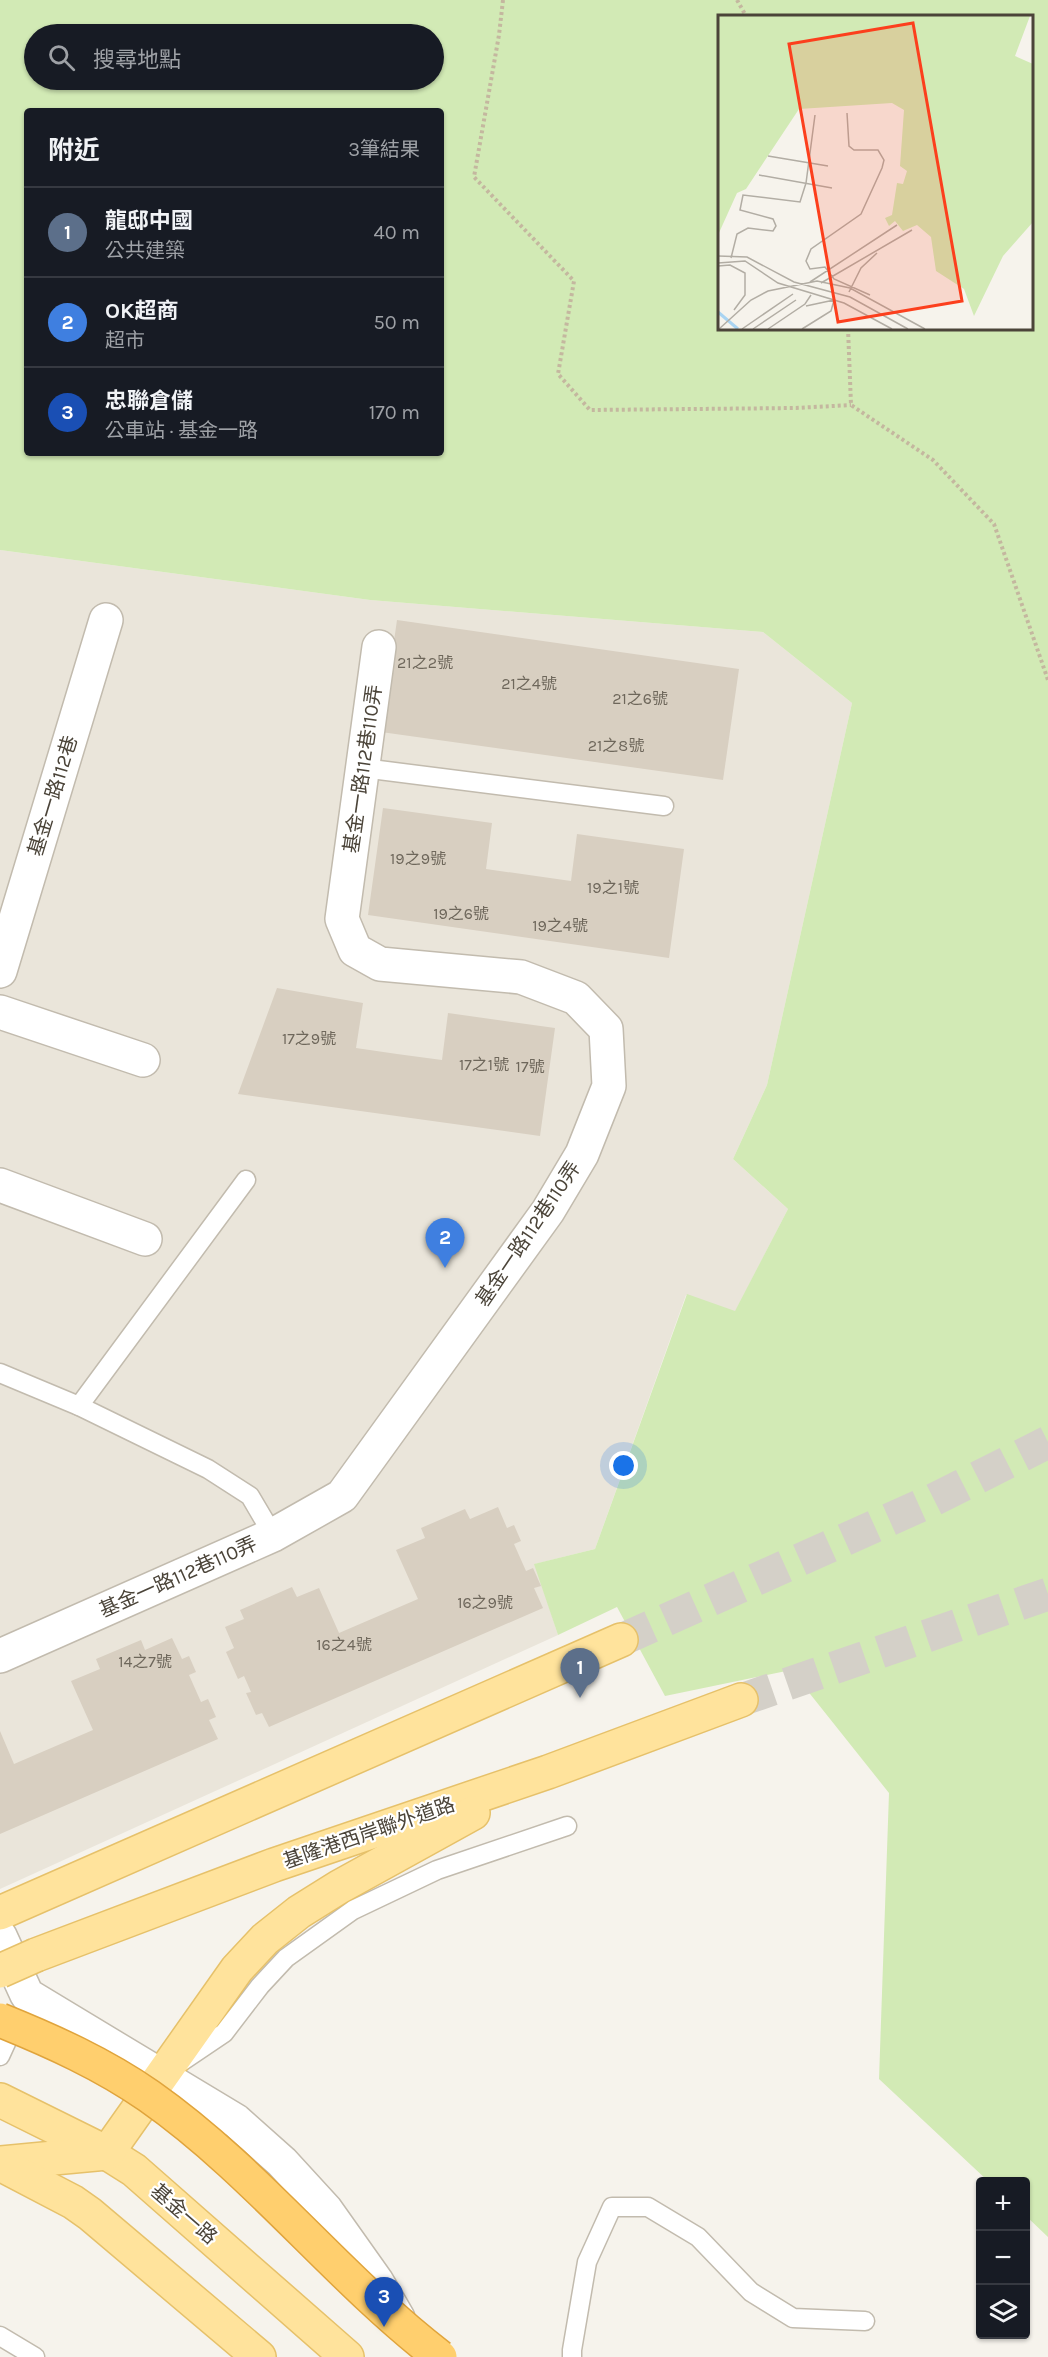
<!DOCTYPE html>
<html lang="zh-TW">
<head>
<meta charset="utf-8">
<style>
  :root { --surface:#171b24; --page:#242831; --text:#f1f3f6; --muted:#9ea1a6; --line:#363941; --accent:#0f766e }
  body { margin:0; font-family:Karla,"Noto Sans TC",sans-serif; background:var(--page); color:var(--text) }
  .controls { position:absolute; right:18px; bottom:18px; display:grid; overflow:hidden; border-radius:6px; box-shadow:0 2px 4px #0004 }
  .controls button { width:54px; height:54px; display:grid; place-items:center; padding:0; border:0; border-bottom:2px solid var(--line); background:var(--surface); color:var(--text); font:30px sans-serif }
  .you { position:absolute; left:624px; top:1466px; width:21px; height:21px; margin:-15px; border:4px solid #fff; border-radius:50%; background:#1a73e8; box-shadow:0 0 0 9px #1a73e833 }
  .badge { display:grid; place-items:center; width:39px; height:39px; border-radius:50%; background:var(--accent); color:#fff; font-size:20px; font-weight:700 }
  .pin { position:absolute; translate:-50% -50px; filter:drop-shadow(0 2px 3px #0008) }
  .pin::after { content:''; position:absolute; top:32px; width:21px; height:18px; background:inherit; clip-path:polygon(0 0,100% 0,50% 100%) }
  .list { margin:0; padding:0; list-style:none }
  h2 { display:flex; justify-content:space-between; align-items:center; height:78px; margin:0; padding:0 24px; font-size:26px }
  h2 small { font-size:20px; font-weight:400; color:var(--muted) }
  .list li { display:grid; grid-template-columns:39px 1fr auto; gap:18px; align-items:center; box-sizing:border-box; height:90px; padding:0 24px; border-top:2px solid var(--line) }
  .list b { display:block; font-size:22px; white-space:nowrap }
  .list p { margin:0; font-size:20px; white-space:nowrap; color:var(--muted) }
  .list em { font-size:20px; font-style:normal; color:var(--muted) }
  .icon { flex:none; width:33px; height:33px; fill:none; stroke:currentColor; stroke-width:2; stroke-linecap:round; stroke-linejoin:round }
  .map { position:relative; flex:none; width:1048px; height:2357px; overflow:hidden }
  .search { position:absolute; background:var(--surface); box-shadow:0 2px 4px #0004; left:24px; top:24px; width:420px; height:66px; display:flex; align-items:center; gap:15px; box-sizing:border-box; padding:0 21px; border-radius:33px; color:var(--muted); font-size:22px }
  .panel { position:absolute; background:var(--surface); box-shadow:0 2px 4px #0004; left:24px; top:108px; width:420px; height:348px; border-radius:6px }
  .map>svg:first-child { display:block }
  .residential { fill:#eae5da }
  .green { fill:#d2eab5; fill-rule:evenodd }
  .building { fill:#d8cfc1 }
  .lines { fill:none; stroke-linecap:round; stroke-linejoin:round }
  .primary-tunnel { stroke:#d4d0c8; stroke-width:33; stroke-dasharray:33 16; stroke-linecap:butt }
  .lane-casing { stroke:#c2bbae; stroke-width:21 }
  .street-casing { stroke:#c2bbae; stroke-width:36 }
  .primary-casing { stroke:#e6c16a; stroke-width:36 }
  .path { stroke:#c4b79f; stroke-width:4; stroke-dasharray:3 3; stroke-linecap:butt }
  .lane { stroke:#fff; stroke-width:18 }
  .street { stroke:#fff; stroke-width:33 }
  .primary { stroke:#ffe39c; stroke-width:33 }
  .primary-bridge-casing { stroke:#e6c16a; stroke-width:36; stroke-linecap:butt }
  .highway-bridge-casing { stroke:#e0a43c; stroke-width:36; stroke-linecap:butt }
  .primary-bridge { stroke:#ffe39c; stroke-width:33 }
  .highway-bridge { stroke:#ffcf6e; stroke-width:33 }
  .labels { text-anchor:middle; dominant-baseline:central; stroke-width:4.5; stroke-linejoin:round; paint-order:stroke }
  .number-label { font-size:16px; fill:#6e675b }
  .street-label { font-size:20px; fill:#4b4439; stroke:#fff }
  .inset-river { fill:none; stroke:#a9d4f2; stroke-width:3 }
  .inset-road { fill:none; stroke:#b2ada4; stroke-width:1.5 }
  .view { fill:#fc3f1d; fill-opacity:0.15; stroke:#fc3f1d; stroke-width:3 }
  .inset-edge { fill:none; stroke:#4b4439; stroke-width:3 }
</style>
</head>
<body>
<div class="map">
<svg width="1048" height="2357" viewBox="0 0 1048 2357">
  <rect width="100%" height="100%" fill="#f6f3ec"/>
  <polygon class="residential" points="0,550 370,600 763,632 852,703 767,1085 733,1159 788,1209 735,1312 686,1295 595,1549 535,1564 558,1635 0,1889"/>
  <path class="green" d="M0,0H1048V2237L1026,2216V2182L988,2181L879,2079L889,1793L791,1670L665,1696L617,1607L558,1635L534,1564L595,1549L687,1294L735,1311L788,1209L733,1159L767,1085L852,703L763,632L370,600L0,550ZM720,16H1032V328H720ZM34,34H434V80H34ZM27,111H441V453H27Z"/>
  <g class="building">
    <polygon points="397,620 739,669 723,780 381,732"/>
    <polygon points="383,808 492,823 486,869 571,881 577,834 684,849 669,958 368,915"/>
    <polygon points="277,988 363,1003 356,1048 397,1054 442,1060 448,1013 555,1028 540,1136 238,1094"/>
    <polygon points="498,1507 507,1528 514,1525 521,1541 514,1544 526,1571 533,1568 541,1586 534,1588 543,1608 269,1727 262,1713 256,1715 246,1693 251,1692 244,1676 238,1679 226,1652 234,1648 225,1627 244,1619 240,1610 292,1587 297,1597 319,1588 339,1633 418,1599 396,1550 425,1538 421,1528 465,1509 470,1519"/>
    <polygon points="172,1638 182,1659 189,1656 196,1672 189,1675 201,1702 208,1699 216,1717 209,1720 218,1739 0,1834 0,1731 14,1764 93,1730 71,1681 100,1669 96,1659 141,1640 145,1650"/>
  </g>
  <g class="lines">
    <g class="primary-tunnel">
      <polyline points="621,1640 933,1500 1048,1442"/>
      <polyline points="741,1700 1048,1594"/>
    </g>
    <defs>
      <g id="lane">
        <polyline points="363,768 664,806"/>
        <polyline points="0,1373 79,1406 208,1469 250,1496 273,1535"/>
        <polyline points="79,1406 246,1180"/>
        <polyline points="0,2056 17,2019"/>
        <polyline points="181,2062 224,2033 260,1986 286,1958 353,1910 437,1870 567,1826"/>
        <polyline points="0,2336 35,2357"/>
        <polyline points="572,2357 572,2350 587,2262 612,2207 648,2207 698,2237 751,2292 793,2318 865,2321"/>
      </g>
      <g id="street">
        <polyline points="0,971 106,620"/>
        <polyline points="0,1012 143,1060"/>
        <polyline points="0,1185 145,1239"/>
        <polyline points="0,1656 273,1535 342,1496 548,1211 582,1154 609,1086 606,1029 576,998 521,977 380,964 355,950 342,919 379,647"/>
        <polyline points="0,1936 27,1995 236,2121 282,2162 326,2210 377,2282 398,2318"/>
      </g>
      <g id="primary">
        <polyline points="0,1913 621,1640"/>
        <polyline points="36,1955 274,1865 548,1772 741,1700"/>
        <polyline points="0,2100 107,2153 134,2170 347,2357"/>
        <polyline points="0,2163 107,2153 237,1969 265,1939 299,1912 339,1887 473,1813"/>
        <polyline points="0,2164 73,2202 90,2214 259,2357"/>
      </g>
    </defs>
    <use href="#lane" class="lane-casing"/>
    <use href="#street" class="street-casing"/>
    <use href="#primary" class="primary-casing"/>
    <g class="path">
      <polyline points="503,0 499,35 474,177 574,281 558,374 590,410 796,408 851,405"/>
      <polyline points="737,0 746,16"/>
      <polyline points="848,328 851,405 933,460 994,524 1048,680"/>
    </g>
    <use href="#lane" class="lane"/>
    <use href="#street" class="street"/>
    <use href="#primary" class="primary"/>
    <defs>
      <polyline id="primary-bridge" points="0,1971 36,1955"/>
      <path id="highway-bridge" d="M0,2020C52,2041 103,2064 149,2096C256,2171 337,2278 440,2357"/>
    </defs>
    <use href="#primary-bridge" class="primary-bridge-casing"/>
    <use href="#highway-bridge" class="highway-bridge-casing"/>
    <use href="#primary-bridge" class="primary-bridge"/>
    <use href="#highway-bridge" class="highway-bridge"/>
  </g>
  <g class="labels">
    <g class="number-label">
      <text x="425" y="662">21之2號</text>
      <text x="529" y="683">21之4號</text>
      <text x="640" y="698">21之6號</text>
      <text x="616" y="745">21之8號</text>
      <text x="418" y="858">19之9號</text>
      <text x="613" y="887">19之1號</text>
      <text x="461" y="913">19之6號</text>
      <text x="560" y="925">19之4號</text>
      <text x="309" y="1038">17之9號</text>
      <text x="484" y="1064">17之1號</text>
      <text x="530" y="1066">17號</text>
      <text x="485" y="1602">16之9號</text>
      <text x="344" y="1644">16之4號</text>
      <text x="145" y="1661">14之7號</text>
    </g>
    <g class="street-label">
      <text transform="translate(363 769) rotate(-82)">基金一路112巷110弄</text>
      <text transform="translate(53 796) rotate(-73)">基金一路112巷</text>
      <text transform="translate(528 1234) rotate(-56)">基金一路112巷110弄</text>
      <text transform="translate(178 1577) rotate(-24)">基金一路112巷110弄</text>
      <text transform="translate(369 1833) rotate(-19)">基隆港西岸聯外道路</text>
      <text transform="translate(184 2214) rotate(41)">基金一路</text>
    </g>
  </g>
  <g transform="translate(718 15)">
    <rect width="315" height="315" fill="#f6f3ec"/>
    <path d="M0,1H312L297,41L315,49V207L285,241L256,301L246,274L218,256L213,222L199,210L185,216L177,206L171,211L167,203L174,200L179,168L185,169L189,156L182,151L186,95L174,88L81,94L28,174L19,178L0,220Z" fill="#d2eab5"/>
    <path class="inset-river" d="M0,297L20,314"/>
    <path class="inset-road" d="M129,98L131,131L136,135H160L166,145L164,153L143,199L93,234L88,246L92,254L107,252L116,264L152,280M50,141L110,151M41,160L114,173M0,241L29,242L76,267L132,282L190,314M13,243L19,219L30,213L55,216L58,211L55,204L22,195L25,180L82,187L88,168L97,100M0,248L27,246L60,268L126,288L174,314M0,251L12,250L27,258V280L16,295M92,267L179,210M103,268L194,215M131,277L143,253L159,238M88,291L116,285M1,314L33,285L50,276L99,266L132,273L207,314M24,314L75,279M35,314L78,285M50,314L87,289L93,280M84,314L113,296L116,285"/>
    <path class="view" d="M195,8L244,286L120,307L71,29Z"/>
    <rect width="315" height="315" class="inset-edge"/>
  </g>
</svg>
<div class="controls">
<button>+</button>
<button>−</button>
<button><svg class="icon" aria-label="layers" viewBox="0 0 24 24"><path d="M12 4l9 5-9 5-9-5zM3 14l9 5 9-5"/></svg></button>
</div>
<div class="you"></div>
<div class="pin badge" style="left:580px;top:1698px;background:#5c6f8a">1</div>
<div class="pin badge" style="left:445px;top:1268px;background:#3f7fe0">2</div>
<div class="pin badge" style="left:384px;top:2327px;background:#1a4fb4">3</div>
<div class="search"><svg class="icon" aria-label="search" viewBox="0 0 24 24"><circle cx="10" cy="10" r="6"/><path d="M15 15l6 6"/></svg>搜尋地點</div>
<section class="panel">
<h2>附近<small>3筆結果</small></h2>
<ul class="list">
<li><span class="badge" style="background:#5c6f8a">1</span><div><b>龍邸中國</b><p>公共建築</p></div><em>40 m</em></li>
<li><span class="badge" style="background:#3f7fe0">2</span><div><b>OK超商</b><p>超市</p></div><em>50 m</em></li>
<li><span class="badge" style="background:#1a4fb4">3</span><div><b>忠聯倉儲</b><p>公車站 · 基金一路</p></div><em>170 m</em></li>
</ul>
</section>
</div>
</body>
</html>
